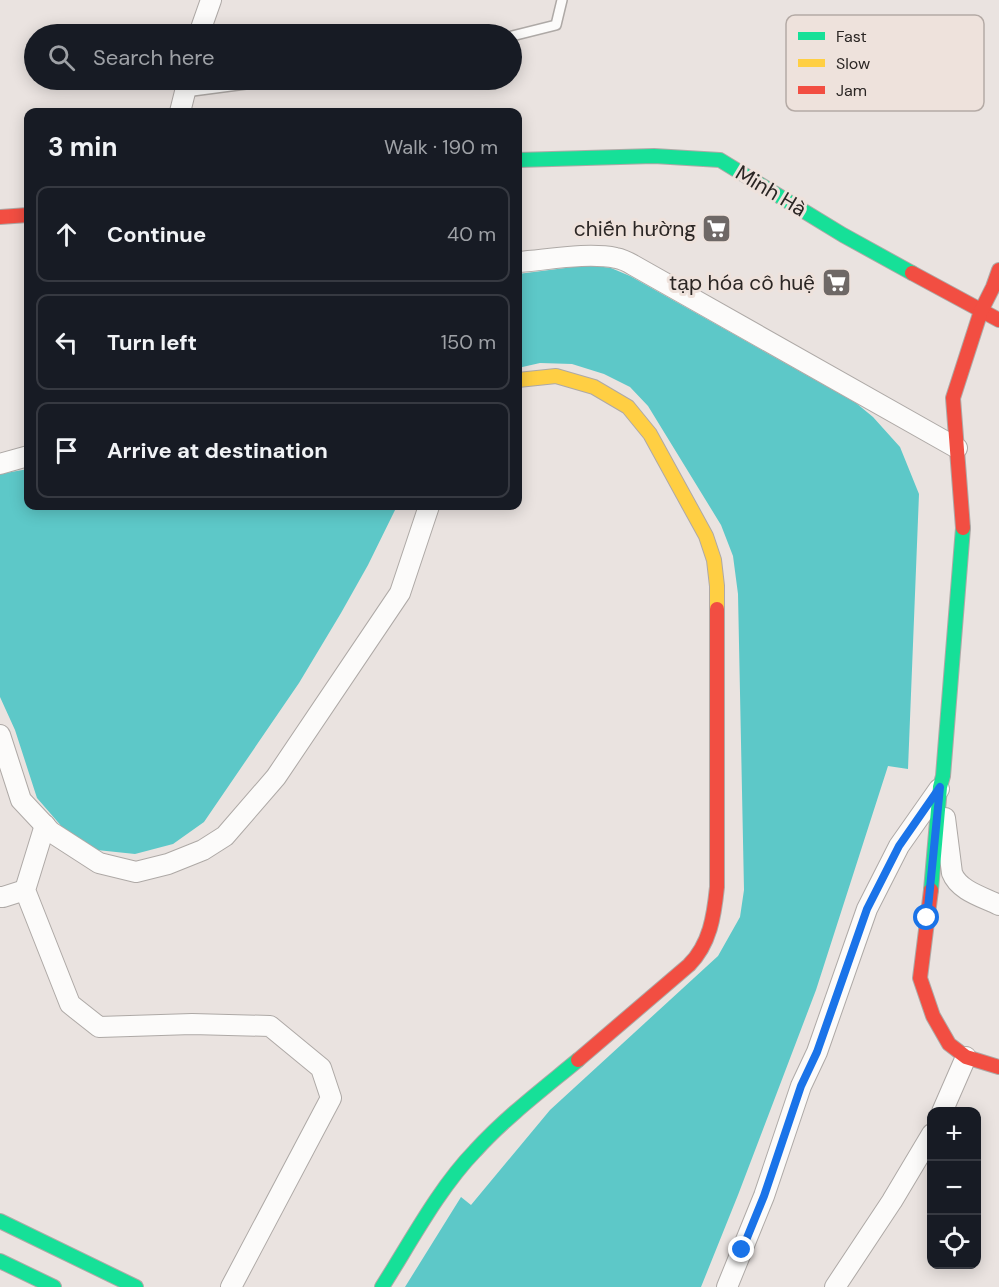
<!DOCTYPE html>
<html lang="en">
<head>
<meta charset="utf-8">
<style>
  :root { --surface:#171b24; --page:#242831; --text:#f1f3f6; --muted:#9ea1a6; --line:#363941 }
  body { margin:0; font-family:"DM Sans",sans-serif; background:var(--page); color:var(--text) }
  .controls { position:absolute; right:18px; bottom:18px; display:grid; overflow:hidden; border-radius:12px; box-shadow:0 3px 15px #0003 }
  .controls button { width:54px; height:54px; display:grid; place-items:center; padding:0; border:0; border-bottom:2px solid var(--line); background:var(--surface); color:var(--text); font:30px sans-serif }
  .stop { position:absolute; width:18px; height:18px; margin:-14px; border:4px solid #1a73e8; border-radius:50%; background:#fff }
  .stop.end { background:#1a73e8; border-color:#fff; box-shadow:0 2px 6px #0008 }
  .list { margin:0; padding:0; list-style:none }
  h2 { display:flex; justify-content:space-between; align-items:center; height:78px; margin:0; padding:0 24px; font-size:26px }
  h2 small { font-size:20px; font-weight:400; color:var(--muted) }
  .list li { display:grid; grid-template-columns:39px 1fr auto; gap:18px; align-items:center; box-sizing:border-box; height:96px; margin:0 12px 12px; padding:0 12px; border:2px solid var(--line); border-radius:12px }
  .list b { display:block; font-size:22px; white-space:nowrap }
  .list em { font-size:20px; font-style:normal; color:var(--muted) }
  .icon { flex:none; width:33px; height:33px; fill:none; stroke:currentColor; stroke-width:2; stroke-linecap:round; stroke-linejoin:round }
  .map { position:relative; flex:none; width:999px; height:1287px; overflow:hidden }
  .search { position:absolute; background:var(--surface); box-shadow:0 3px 15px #0003; left:24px; top:24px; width:498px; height:66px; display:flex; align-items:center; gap:15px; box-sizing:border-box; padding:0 21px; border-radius:33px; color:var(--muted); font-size:22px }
  .panel { position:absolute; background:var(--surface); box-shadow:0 3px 15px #0003; left:24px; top:108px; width:498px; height:402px; border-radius:12px }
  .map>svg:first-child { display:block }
  .water { fill:#5dc8c8 }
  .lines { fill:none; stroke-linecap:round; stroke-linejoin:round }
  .lane-casing { stroke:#aea9a6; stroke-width:12 }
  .street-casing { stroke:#aea9a6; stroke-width:22 }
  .fast-casing { stroke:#aea9a6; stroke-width:16 }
  .slow-casing { stroke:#aea9a6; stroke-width:16 }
  .jam-casing { stroke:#aea9a6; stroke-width:16 }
  .lane { stroke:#fcfbfa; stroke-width:9 }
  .street { stroke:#fcfbfa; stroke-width:20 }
  .fast { stroke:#16e098; stroke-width:14 }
  .slow { stroke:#ffcf43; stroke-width:14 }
  .jam { stroke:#f24e42; stroke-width:14 }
  .route { stroke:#1a73e8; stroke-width:8 }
  .labels { text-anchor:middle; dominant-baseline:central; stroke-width:6; stroke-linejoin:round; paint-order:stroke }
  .street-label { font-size:21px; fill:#2b2624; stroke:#eee2dc }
  .poi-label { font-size:21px; fill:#2b2624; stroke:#eee2dc; text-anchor:end }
  .key { fill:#eee2dc; stroke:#b4aaa5; stroke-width:1.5 }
  .key-label { font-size:16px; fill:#2b2624 }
</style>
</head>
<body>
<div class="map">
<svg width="999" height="1287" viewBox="0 0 999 1287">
  <rect width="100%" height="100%" fill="#eae3e0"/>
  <g class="water">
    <polygon points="589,265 611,268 630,276 856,403 873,417 900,447 919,494 908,769 888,766 816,990 738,1195 701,1287 405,1287 461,1197 471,1205 550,1110 718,956 740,917 744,890 738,594 733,556 721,525 648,406 630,387 604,374 572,364 540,363 518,368 518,274"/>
    <polygon points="28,469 28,506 397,506 368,565 341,613 299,683 204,822 173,844 135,854 97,850 63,828 37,798 15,730 0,697 0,474"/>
  </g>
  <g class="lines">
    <defs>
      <g id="lane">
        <polyline points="512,36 556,25 562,0"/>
        <polyline points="185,92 276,80"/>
      </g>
      <g id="street">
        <polyline points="199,34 211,0"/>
        <polyline points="180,112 188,80"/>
        <path d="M518,262C547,260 587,252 616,258C622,259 628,262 633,265L957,448"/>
        <polyline points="0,464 28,456"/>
        <polyline points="0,735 21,800 51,832 99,863 136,872 168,864 203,850 225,836 276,777 400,593 429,506"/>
        <path d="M945,818L952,873C959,891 983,897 999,905"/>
        <polyline points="45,825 25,890 70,1004 99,1027 192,1024 270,1026 321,1068 331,1098 231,1287"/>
        <polyline points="0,897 3,897 25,890"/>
        <polyline points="942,1112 966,1057"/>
        <polyline points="727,1287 764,1196 801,1086 817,1052 867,909 899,846 939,789"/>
        <polyline points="835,1287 892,1201 932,1134"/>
      </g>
      <g id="fast">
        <polyline points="518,160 654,156 720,160 843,235 912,273"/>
        <polyline points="931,890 940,787 943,776 963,528"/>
        <polyline points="0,1221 136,1287"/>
        <polyline points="0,1261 54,1287"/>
        <path d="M382,1287C410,1243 439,1188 475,1151C506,1117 543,1089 578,1060"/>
      </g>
      <polyline id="slow" points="518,380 556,376 594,387 628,407 650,434 706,536 714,560 717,586 717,609"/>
      <g id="jam">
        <polyline points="0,217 28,215"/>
        <polyline points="912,273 999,320"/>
        <polyline points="963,528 953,398 981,311 993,287 999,270"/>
        <polyline points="931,890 920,978 933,1016 949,1044 966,1057 999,1067"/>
        <path d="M578,1060L689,965C710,944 714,916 717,887V609"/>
      </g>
    </defs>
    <use href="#lane" class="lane-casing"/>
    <use href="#street" class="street-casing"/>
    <use href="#fast" class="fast-casing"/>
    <use href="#slow" class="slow-casing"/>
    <use href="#jam" class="jam-casing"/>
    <use href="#lane" class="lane"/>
    <use href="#street" class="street"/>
    <use href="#fast" class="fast"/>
    <use href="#slow" class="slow"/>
    <use href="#jam" class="jam"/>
  </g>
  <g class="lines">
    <polyline class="route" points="742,1250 764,1196 801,1086 817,1052 867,909 899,846 940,787 927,918"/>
  </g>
  <defs>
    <symbol id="supermarket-square" viewBox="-11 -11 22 22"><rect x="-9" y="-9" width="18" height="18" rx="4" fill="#6e6866" stroke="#eee2dc"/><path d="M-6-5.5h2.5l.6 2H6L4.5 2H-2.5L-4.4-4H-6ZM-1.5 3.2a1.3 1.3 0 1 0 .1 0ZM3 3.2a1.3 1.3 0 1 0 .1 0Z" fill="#fff"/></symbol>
  </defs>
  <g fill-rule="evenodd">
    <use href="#supermarket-square" x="700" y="212" width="33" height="33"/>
    <use href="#supermarket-square" x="820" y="266" width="33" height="33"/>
  </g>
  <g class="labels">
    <g class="street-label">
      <text transform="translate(771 191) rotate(31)">Minh Hà</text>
    </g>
    <g class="poi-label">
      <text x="696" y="229">chiến hường</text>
      <text x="815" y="283">tạp hóa cô huệ</text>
    </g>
  </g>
  <rect x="786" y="15" width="198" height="96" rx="9" class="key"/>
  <rect x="798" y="32" width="27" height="8" fill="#16e098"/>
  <rect x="798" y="59" width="27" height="8" fill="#ffcf43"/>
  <rect x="798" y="86" width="27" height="8" fill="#f24e42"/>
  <g class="key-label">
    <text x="836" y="42">Fast</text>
    <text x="836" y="69">Slow</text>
    <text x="836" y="96">Jam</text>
  </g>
</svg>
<div class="controls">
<button>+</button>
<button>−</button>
<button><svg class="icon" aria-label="locate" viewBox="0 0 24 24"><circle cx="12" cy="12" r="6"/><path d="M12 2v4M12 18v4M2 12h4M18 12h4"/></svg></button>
</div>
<div class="stop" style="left:927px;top:918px"></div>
<div class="stop end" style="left:742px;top:1250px"></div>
<div class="search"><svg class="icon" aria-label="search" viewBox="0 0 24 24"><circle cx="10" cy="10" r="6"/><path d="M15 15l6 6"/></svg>Search here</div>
<section class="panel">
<h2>3 min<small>Walk · 190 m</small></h2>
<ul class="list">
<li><svg class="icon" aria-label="ahead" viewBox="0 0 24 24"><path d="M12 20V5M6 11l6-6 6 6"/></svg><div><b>Continue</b></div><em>40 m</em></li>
<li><svg class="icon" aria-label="left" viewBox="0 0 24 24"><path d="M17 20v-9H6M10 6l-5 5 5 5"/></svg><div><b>Turn left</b></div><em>150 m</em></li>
<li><svg class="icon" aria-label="arrive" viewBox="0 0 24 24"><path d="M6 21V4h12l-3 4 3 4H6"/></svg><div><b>Arrive at destination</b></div></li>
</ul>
</section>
</div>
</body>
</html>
